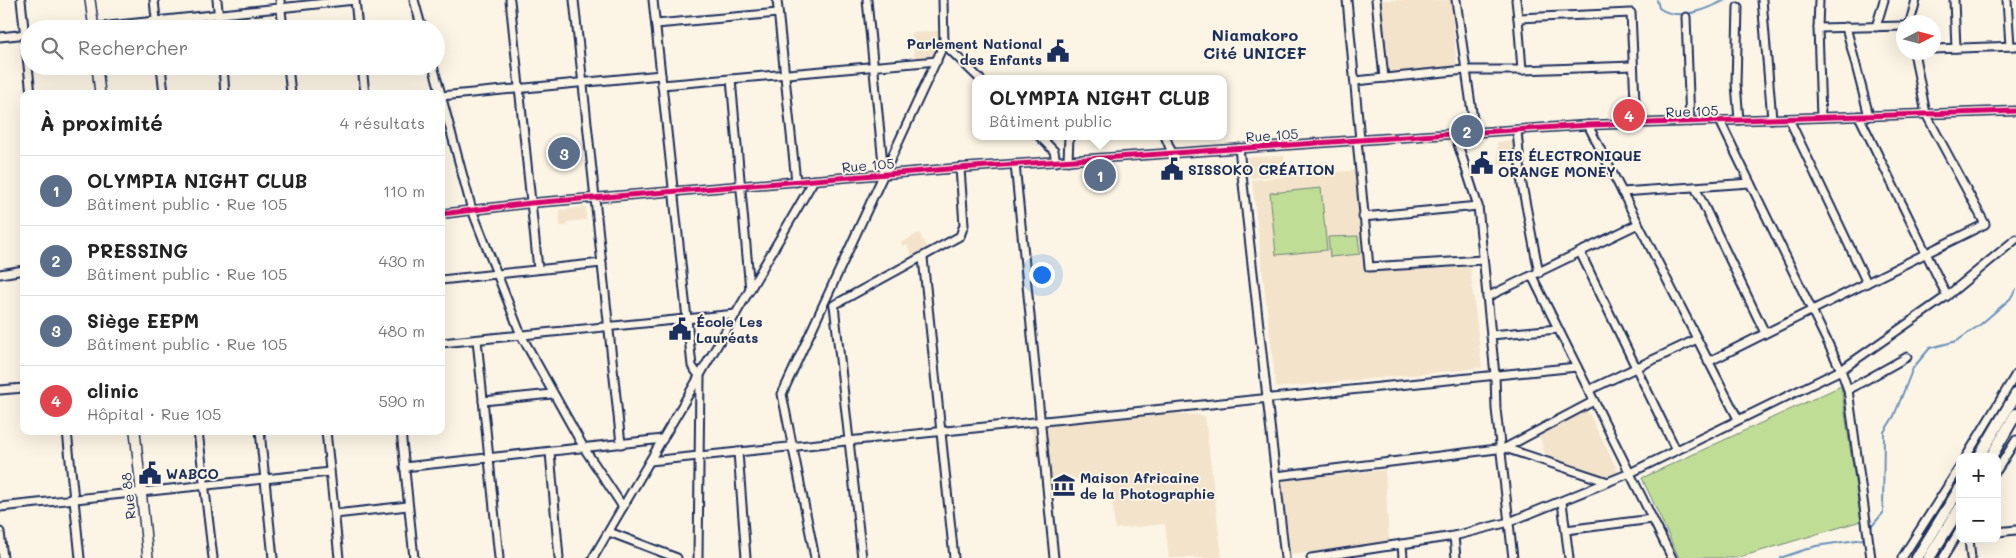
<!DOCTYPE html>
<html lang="fr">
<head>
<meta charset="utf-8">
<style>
  :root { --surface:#fff; --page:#f6f6f6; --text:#222; --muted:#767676; --line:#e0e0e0; --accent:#1b2f5e }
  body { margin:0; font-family:Mali,sans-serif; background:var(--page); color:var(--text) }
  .controls { position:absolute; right:15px; bottom:15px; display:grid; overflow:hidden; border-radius:10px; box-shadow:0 5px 20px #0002 }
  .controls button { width:45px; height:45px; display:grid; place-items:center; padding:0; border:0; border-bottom:1px solid var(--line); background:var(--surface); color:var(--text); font:25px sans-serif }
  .compass { position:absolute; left:1896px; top:15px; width:45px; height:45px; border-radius:50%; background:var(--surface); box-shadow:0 5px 20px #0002; rotate:84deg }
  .you { position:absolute; left:1041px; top:274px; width:18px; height:18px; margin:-12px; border:4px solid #fff; border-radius:50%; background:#1a73e8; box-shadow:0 0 0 8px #1a73e833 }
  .badge { display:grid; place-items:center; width:32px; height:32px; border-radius:50%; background:var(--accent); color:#fff; font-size:16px; font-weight:700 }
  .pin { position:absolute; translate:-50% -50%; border:2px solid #fff; box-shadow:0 1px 5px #0006 }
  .popup { position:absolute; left:972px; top:75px; width:255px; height:65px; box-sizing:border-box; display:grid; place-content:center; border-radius:10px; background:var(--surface); filter:drop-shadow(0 1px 4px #0005); font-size:16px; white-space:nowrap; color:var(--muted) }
  .popup b { font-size:19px; color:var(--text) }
  .popup::after { content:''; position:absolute; left:50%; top:100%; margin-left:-10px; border:10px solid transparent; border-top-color:var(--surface) }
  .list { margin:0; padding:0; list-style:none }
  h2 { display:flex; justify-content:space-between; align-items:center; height:65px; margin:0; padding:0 20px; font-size:21px }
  h2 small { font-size:16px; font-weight:400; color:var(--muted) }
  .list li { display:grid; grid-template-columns:32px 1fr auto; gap:15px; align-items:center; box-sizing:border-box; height:70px; padding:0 20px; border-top:1px solid var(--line) }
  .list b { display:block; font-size:19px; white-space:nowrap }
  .list p { margin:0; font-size:16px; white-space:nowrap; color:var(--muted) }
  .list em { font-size:16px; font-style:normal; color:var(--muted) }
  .icon { flex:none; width:28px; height:28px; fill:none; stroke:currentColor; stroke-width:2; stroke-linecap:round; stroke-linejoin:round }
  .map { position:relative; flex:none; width:2016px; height:558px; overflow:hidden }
  .search { position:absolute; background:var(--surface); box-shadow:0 5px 20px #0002; left:20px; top:20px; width:425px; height:55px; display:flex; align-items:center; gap:12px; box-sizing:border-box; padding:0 18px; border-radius:28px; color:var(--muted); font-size:19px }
  .panel { position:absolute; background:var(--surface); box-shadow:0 5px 20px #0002; left:20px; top:90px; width:425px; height:345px; border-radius:10px }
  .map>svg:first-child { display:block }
  .built { fill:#f3e3cb }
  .green { fill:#bfdd95; stroke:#6d867a }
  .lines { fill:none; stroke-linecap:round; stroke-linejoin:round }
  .stream { stroke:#6992bd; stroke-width:2 }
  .minor-casing { stroke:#1b2f5e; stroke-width:11 }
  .major-casing { stroke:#1b2f5e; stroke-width:12 }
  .highway-casing { stroke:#1b2f5e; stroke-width:14 }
  .minor { stroke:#fcf5e5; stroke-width:7 }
  .major { stroke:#fcf5e5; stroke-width:9 }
  .highway { stroke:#fcf5e5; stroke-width:10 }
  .cycleway-casing { stroke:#fcf5e5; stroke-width:8 }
  .cycleway { stroke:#d6006c; stroke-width:5 }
  .labels { text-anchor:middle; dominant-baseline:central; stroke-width:4; stroke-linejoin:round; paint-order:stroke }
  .poi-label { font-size:14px; font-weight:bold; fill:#1b2f5e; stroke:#fcf5e5; text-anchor:start }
  .street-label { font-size:14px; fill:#1b2f5e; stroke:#fcf5e5 }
  .quarter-label { font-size:16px; font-weight:bold; fill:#1b2f5e; stroke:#fcf5e5 }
</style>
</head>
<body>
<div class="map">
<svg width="2016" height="558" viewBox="0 0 2016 558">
  <rect width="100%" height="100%" fill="#fcf5e5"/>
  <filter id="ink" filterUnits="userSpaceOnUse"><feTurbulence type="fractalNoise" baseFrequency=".02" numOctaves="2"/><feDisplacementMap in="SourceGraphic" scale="10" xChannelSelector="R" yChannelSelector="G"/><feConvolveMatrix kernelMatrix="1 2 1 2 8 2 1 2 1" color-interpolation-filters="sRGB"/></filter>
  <g filter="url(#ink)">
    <g class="built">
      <polygon points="1382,0 1451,0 1457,69 1386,73"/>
      <polygon points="937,31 942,35 936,59 915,61 911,33"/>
      <polygon points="1514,140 1518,162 1498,165 1497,142"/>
      <polygon points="1284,156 1285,175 1251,178 1247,157"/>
      <polygon points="1357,170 1367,270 1470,267 1482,368 1276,388 1252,180"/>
      <polygon points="586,207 586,220 567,222 567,226 560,226 559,210"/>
      <polygon points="919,233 930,251 911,260 911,253 907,245 902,246 901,243"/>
      <polygon points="1587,410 1619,473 1607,478 1547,461 1539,434"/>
      <polygon points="1170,413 1205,416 1222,558 1169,558 1165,524 1115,529 1110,480 1045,479 1036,453 1031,425"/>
      <polygon points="1385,470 1389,542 1291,555 1281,480"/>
    </g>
    <g class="green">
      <polygon points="1321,188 1327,250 1276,255 1270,193"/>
      <polygon points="1358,236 1360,254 1330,257 1328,237"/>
      <polygon points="1841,386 1861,521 1737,558 1679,558 1642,478"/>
    </g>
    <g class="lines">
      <g class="stream">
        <path d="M1657,0L1659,8C1678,22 1706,10 1725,0"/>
        <polyline points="1871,527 1883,513 1884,432 1894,416 1913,368 1930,348 1957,341 1981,324 2010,299 2016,289"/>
        <polyline points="1780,558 1816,546 1863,539"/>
      </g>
      <defs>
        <g id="minor">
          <polyline points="21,0 31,94"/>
          <polyline points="154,0 157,29"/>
          <polyline points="217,0 220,29"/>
          <polyline points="280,0 283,29"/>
          <polyline points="414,0 422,29"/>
          <polyline points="510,0 538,269"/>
          <polyline points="574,0 621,444"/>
          <polyline points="653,0 692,366 700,377 698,558"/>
          <polyline points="777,0 796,182"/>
          <polyline points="867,0 884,174"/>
          <polyline points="1347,0 1360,140"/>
          <polyline points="1376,0 1384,78"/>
          <polyline points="1456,0 1475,133"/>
          <polyline points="1516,0 1518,18 1631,13 1636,124"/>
          <polyline points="1762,0 1772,119"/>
          <polyline points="1819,0 1818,28 1821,117"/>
          <polyline points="1954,0 1956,48"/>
          <polyline points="2007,0 2010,46"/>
          <polyline points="1738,7 1736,84 1739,120"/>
          <polyline points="1686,17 1690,122"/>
          <polyline points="1518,18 1522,70"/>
          <polyline points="1910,22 1916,0"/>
          <polyline points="656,24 778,13"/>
          <polyline points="1846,27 1869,116"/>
          <polyline points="1876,27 1884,0"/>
          <polyline points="1818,28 1904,26"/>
          <polyline points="80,29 355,0 358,29"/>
          <polyline points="0,37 27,34"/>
          <polyline points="944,44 980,79"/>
          <polyline points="1934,49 2016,46"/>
          <polyline points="161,66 164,94"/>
          <polyline points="223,66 225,94"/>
          <polyline points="288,66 291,94"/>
          <polyline points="362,66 365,94"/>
          <polyline points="433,66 441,94"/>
          <polyline points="731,79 750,290"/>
          <polyline points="1355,81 1465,70 1522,70 1633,66"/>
          <polyline points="662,85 937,61"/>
          <polyline points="441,95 472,210 521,335 584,448 623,507"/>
          <polyline points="441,96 661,75"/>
          <polyline points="1859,116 1947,296"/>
          <polyline points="1789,119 1867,283"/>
          <polyline points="1720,121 1841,370 1848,390 1871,558"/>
          <polyline points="1588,125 1738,419"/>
          <polyline points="1517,131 1522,185 1539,273"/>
          <polyline points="1455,135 1478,206 1495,375 1496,409 1513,558"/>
          <polyline points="1039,136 1054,151 1056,162"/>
          <polyline points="1165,136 1172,153"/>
          <polyline points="1357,140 1369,267 1483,260"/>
          <polyline points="1239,148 1285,558"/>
          <polyline points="1068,161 1069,136"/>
          <polyline points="1015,164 1054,558"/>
          <polyline points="1695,187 1765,333"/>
          <polyline points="1622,192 1750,183"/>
          <polyline points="441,214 531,203 960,168 1360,140 1588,125 2016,111"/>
          <polyline points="1363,217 1478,206"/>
          <polyline points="1580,252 1676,450"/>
          <polyline points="923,258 954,558"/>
          <polyline points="0,274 24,270"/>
          <polyline points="1532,276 1672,558"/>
          <polyline points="441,280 602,263"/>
          <polyline points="1487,297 1638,224"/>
          <polyline points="834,305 862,558"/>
          <polyline points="834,305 960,236 964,225 960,168"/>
          <polyline points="1491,335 1558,329"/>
          <polyline points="477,340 499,558"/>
          <polyline points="441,343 736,314"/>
          <polyline points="1708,362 1985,224 1926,114 1914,52"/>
          <polyline points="0,390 24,388"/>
          <polyline points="1589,390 1697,339"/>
          <polyline points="1848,390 1907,357"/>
          <polyline points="483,401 552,394"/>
          <polyline points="67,431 80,558"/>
          <polyline points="198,431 213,558"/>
          <polyline points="260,431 273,558"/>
          <polyline points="326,431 339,558"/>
          <polyline points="401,431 414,558"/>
          <polyline points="1505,448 1608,482"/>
          <polyline points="550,452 559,558"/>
          <polyline points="738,452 746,558"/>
          <polyline points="1966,457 2016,374"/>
          <polyline points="650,461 1577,367"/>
          <polyline points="404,467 663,439"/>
          <polyline points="1997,470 2016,440"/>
          <polyline points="1276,476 1505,448 1594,401"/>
          <polyline points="1562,502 1569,558"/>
          <polyline points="0,507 330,472"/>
          <polyline points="335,514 408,506"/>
          <polyline points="1566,530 1652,519"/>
          <polyline points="0,532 3,558"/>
          <polyline points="609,532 677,558"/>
          <polyline points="1997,532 2016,530"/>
          <polyline points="1454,536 1456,558"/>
          <polyline points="1969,539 1971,558"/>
          <polyline points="1402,544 1403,558"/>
          <polyline points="593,558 814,180"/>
          <polyline points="815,558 782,394 944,44 943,0"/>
          <polyline points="1311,558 1454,536 1509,522 1630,473 1841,370 1947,296 2016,239"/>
          <polyline points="1902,558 1960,467"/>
          <polyline points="1943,558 1960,530"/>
        </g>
        <g id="major">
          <polyline points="90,0 94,29"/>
          <polyline points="97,66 100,94"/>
          <polyline points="135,431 148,558"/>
        </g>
        <g id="highway">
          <polyline points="1979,457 2016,394"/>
          <polyline points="1991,457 2016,414"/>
          <polyline points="1917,558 1960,488"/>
          <polyline points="1929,558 1960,508"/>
        </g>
      </defs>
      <use href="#minor" class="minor-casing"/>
      <use href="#major" class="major-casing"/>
      <use href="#highway" class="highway-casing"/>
      <use href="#minor" class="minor"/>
      <use href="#major" class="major"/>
      <use href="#highway" class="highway"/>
      <defs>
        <polyline id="cycleway" points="441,214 531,203 960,168 1360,140 1588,125 2016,111"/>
      </defs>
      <use href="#cycleway" class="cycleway-casing"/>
      <use href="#cycleway" class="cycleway"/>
    </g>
  </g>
  <defs>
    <symbol id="civic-bare" viewBox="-9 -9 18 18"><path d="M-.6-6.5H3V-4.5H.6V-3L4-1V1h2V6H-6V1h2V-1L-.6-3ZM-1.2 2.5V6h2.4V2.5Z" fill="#1b2f5e" stroke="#fcf5e5" stroke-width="2.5" paint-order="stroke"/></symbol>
    <symbol id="museum-bare" viewBox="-9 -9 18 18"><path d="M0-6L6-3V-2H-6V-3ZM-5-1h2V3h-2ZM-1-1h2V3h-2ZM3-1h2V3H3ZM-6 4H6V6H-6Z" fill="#1b2f5e" stroke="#fcf5e5" stroke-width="2.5" paint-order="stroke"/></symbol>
  </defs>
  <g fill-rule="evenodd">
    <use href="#civic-bare" x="1042" y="35" width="32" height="32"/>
    <use href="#civic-bare" x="1466" y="147" width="32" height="32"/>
    <use href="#civic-bare" x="1156" y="153" width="32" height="32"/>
    <use href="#civic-bare" x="664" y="313" width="32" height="32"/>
    <use href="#civic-bare" x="134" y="457" width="32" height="32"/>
    <use href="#museum-bare" x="1048" y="469" width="32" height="32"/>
  </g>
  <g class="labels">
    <g class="poi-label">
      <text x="1042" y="43" text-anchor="end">Parlement National<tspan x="1042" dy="16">des Enfants</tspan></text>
      <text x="1498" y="155">EIS ÉLECTRONIQUE<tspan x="1498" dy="16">ORANGE MONEY</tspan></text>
      <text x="1188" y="169">SISSOKO CRÉATION</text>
      <text x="696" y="321">École Les<tspan x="696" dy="16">Lauréats</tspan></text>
      <text x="166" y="473">WABCO</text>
      <text x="1080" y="477">Maison Africaine<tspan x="1080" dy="16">de la Photographie</tspan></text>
    </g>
    <g class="street-label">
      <text transform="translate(1692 111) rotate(-2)">Rue 105</text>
      <text transform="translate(1272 135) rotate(-4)">Rue 105</text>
      <text transform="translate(868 165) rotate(-5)">Rue 105</text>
      <text transform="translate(128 496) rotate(-96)">Rue 88</text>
    </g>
    <g class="quarter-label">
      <text x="1255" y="34">Niamakoro<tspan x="1255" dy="18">Cité UNICEF</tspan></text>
    </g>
  </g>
</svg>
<div class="controls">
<button>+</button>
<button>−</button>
</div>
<svg class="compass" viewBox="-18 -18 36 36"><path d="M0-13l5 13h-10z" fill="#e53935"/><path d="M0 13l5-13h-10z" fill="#767676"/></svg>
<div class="you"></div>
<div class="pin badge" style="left:1100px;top:175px;background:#5c6f8a">1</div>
<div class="popup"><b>OLYMPIA NIGHT CLUB</b>Bâtiment public</div>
<div class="pin badge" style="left:1467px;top:131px;background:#5c6f8a">2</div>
<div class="pin badge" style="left:564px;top:153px;background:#5c6f8a">3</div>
<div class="pin badge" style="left:1629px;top:115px;background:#e0444e">4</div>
<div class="search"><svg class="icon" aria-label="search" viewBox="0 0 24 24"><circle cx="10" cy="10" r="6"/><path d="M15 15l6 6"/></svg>Rechercher</div>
<section class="panel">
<h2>À proximité<small>4 résultats</small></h2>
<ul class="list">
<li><span class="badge" style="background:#5c6f8a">1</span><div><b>OLYMPIA NIGHT CLUB</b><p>Bâtiment public · Rue 105</p></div><em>110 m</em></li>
<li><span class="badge" style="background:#5c6f8a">2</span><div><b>PRESSING</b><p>Bâtiment public · Rue 105</p></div><em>430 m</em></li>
<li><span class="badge" style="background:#5c6f8a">3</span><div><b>Siège EEPM</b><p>Bâtiment public · Rue 105</p></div><em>480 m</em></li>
<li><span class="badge" style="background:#e0444e">4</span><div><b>clinic</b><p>Hôpital · Rue 105</p></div><em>590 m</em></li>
</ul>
</section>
</div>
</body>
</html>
